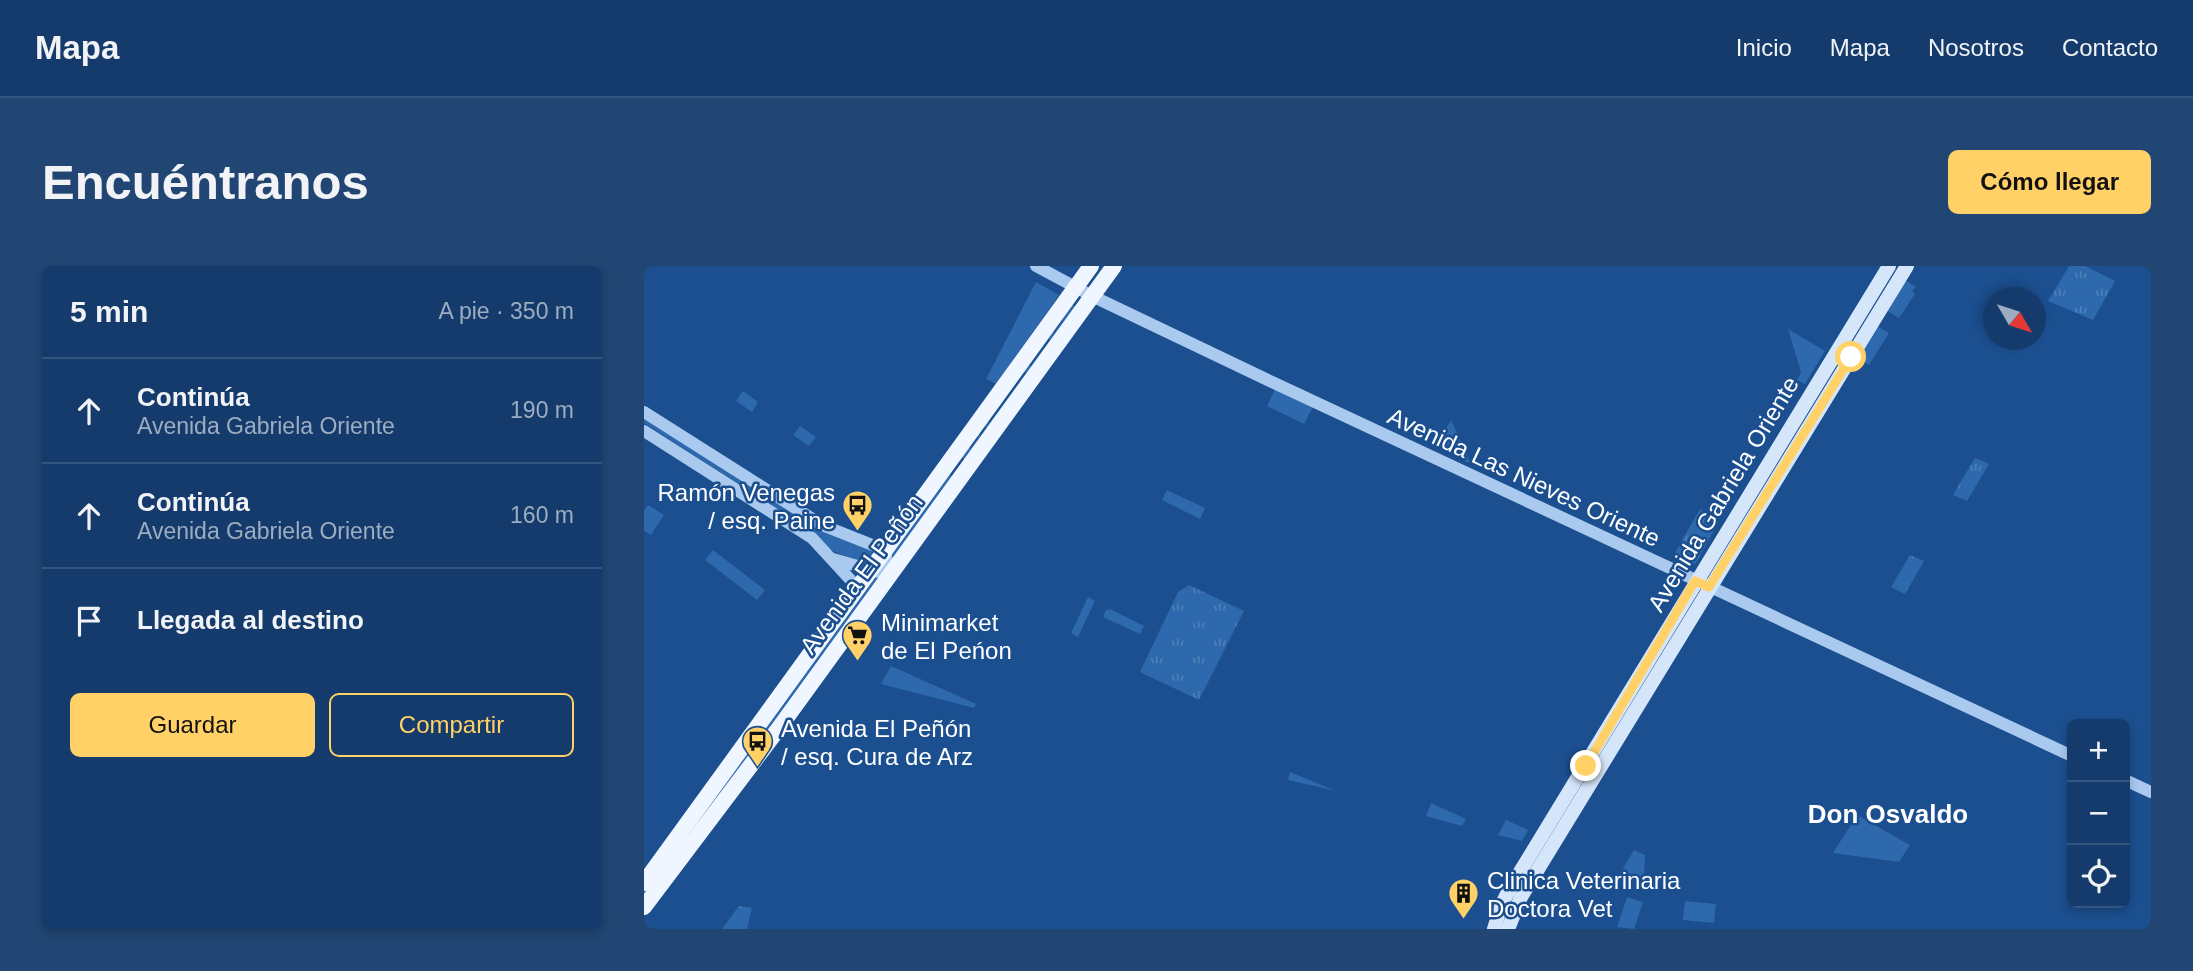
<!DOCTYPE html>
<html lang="es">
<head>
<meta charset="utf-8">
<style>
  :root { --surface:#143b6b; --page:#214673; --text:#f1f3f6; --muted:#9dadc1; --line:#33557e; --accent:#ffd166 }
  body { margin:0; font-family:Helvetica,sans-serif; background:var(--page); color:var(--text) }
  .controls { position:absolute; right:21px; bottom:21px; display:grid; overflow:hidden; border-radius:10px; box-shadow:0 4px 10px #0003 }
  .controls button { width:63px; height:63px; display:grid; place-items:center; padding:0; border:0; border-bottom:2px solid var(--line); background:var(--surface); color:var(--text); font:35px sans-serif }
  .compass { position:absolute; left:1339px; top:21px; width:63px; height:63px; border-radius:50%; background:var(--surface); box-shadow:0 4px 10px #0003; rotate:129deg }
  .stop { position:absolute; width:21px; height:21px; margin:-16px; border:5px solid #ffd166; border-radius:50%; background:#fff }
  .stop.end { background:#ffd166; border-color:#fff; box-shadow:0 2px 7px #0008 }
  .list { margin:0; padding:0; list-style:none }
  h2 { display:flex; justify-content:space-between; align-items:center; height:91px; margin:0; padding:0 28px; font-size:30px }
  h2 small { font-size:23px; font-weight:400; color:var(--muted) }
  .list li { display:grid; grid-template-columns:46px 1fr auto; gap:21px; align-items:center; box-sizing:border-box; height:105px; padding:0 28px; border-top:2px solid var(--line) }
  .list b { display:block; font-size:26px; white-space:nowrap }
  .list p { margin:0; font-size:23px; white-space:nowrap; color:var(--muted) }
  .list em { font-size:23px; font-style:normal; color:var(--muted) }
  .actions { display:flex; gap:14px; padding:21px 28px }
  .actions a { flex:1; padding:16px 0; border:2px solid var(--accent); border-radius:10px; text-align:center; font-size:24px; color:var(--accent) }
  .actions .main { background:var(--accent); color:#111 }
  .icon { flex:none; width:38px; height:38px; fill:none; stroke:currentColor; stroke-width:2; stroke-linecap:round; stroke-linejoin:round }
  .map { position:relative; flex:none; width:1507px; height:663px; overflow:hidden; border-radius:10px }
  header { display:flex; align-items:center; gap:42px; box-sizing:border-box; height:98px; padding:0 35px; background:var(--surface); border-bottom:2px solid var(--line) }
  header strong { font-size:33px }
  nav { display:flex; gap:38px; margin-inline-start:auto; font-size:24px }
  .intro { display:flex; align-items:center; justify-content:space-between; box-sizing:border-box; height:168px; padding:0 42px }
  h1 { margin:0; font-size:49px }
  .button { padding:18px 32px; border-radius:10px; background:var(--accent); color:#111; font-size:24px; font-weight:700 }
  main { display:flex; gap:42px; padding:0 42px }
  aside { flex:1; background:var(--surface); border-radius:10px; box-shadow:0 4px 10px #0003 }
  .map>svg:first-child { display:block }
  .green { fill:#2e69ad }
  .park { fill:url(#park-tufts) }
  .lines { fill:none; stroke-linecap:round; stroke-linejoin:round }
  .tertiary { stroke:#a9c9ee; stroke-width:12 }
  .secondary { stroke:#d6e6fa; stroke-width:14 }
  .primary { stroke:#f0f6ff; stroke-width:16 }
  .route { stroke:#ffd166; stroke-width:9 }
  .labels { text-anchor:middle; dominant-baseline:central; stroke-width:5; stroke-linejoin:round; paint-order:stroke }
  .street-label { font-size:24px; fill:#fff; stroke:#1b4f8f }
  .poi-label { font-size:24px; fill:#fff; stroke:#1b4f8f; text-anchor:start }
  .neighbourhood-label { font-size:26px; font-weight:bold; fill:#fff; stroke:#1b4f8f }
</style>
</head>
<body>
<header>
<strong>Mapa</strong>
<nav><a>Inicio</a><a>Mapa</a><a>Nosotros</a><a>Contacto</a></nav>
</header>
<div class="intro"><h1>Encuéntranos</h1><a class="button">Cómo llegar</a></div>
<main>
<aside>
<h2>5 min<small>A pie · 350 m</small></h2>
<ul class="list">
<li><svg class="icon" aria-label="ahead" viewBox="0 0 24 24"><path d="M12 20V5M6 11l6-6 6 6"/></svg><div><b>Continúa</b><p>Avenida Gabriela Oriente</p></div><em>190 m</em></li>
<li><svg class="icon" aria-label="ahead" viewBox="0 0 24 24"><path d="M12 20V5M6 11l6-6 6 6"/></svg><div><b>Continúa</b><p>Avenida Gabriela Oriente</p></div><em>160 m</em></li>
<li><svg class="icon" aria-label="arrive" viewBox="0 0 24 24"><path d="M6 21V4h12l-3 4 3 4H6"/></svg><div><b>Llegada al destino</b></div></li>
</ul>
<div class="actions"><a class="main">Guardar</a><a>Compartir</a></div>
</aside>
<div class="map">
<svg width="1507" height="663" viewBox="0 0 1507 663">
  <defs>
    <pattern id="park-tufts" width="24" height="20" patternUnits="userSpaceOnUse" patternTransform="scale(1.75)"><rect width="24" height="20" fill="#2e69ad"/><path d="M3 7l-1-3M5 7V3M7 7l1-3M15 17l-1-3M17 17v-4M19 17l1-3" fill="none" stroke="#4d80b9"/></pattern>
  </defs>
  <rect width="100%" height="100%" fill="#1b4f8f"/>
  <g class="green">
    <polygon points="1261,14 1272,21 1268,25 1271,28 1255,52 1242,44"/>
    <polygon points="392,16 415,29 352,118 342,113"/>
    <polygon points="425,36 432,41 322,194 315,190 320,182 327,182 334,172 332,169 334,167 337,169 342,162 339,158 342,155 346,156 382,107 378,104 382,98 387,100 406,74 403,71 407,64 410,67 419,54 415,50"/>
    <polygon points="1233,60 1245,67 1225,99 1213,91"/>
    <polygon points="1144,63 1181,85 1161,118 1153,114 1157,106"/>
    <polygon points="631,123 669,141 660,158 623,140"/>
    <polygon points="99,125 114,136 108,146 92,135"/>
    <polygon points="0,152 170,260 229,286 220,299 183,282 166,264 0,157"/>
    <polygon points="807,154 827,198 792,180"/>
    <polygon points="156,160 172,171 165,180 149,169"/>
    <polygon points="305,208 310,211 12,621 0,632 0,622"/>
    <polygon points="523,224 561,242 556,253 518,234"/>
    <polygon points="4,239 20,249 7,269 0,265 0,245"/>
    <polygon points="69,284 121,324 113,334 61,294"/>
    <polygon points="444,331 451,335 434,371 427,367"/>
    <polygon points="466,343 500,360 496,368 459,351 462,344"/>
    <polygon points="247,400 332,438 330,442 237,418"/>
    <polygon points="646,506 692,525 644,514"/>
    <polygon points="787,537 822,553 818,560 782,550"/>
    <polygon points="1213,549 1266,579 1255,596 1189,587"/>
    <polygon points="990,584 1001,589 1000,612 974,611"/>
    <polygon points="983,631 999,636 990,663 973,661"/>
    <polygon points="1041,635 1072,638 1070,657 1039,654"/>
  </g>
  <g class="park">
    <polygon points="1425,0 1441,0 1471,15 1449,54 1404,35"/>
    <polygon points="1331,192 1345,198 1323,235 1309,229"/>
    <polygon points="1056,243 1075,255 1052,297 1046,299 1029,290"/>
    <polygon points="1266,289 1280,295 1261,328 1247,321"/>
    <polygon points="545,319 600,345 555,434 496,406 534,326"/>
    <polygon points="862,554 884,564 878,575 854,569"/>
    <polygon points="95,640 108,642 103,663 78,663"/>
  </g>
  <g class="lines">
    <g class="tertiary">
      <polyline points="392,0 448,30 628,116 1428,490"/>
      <polyline points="0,146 178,259 241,284 245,309 189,293"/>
      <polyline points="0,165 168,272 214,322"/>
      <polyline points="1481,514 1507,526"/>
    </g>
    <g class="secondary">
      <polyline points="850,663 857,640 865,624 1245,0"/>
      <polyline points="864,663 877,631 1263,0"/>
    </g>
    <g class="primary">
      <polyline points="0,617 447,0"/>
      <polyline points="0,641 135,462 470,0"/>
    </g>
  </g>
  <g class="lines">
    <polyline class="route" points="942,500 1051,315 1065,321 1207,91"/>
  </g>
  <defs>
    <symbol id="bus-pin" viewBox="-11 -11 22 30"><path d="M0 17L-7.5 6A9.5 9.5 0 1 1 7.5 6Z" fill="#ffd166" stroke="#1b4f8f"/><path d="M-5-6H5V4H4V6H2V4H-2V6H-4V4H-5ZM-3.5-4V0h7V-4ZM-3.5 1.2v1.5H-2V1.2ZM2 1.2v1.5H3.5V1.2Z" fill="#111"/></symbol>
    <symbol id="supermarket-pin" viewBox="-11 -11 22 30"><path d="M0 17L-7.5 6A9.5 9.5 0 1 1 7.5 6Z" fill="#ffd166" stroke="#1b4f8f"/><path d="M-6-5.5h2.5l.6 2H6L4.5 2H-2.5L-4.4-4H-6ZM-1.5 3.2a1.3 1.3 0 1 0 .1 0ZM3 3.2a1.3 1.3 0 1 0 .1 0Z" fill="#111"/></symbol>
    <symbol id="building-pin" viewBox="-11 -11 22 30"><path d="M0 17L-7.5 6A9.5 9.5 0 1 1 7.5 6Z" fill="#ffd166" stroke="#1b4f8f"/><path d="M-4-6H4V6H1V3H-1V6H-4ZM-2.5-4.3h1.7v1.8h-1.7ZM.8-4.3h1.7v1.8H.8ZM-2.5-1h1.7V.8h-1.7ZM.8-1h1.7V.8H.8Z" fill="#111"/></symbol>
  </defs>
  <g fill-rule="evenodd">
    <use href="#bus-pin" x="196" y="222" width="35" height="47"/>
    <use href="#supermarket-pin" x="196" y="352" width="35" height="47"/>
    <use href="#bus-pin" x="96" y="458" width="35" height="47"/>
    <use href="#building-pin" x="802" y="610" width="35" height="47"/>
  </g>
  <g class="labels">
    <g class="street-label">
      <text transform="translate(880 211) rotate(25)">Avenida Las Nieves Oriente</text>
      <text transform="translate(1079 228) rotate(-59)">Avenida Gabriela Oriente</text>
      <text transform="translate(217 308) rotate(-54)">Avenida El Peñón</text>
    </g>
    <g class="poi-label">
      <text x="191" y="226" text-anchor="end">Ramón Venegas<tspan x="191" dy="28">/ esq. Paine</tspan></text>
      <text x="237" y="356">Minimarket<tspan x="237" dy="28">de El Peńon</tspan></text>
      <text x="137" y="462">Avenida El Peñón<tspan x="137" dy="28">/ esq. Cura de Arz</tspan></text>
      <text x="843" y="614">Clinica Veterinaria<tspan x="843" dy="28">Doctora Vet</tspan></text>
    </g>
    <g class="neighbourhood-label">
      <text x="1244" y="548">Don Osvaldo</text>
    </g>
  </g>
</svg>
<div class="controls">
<button>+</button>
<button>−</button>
<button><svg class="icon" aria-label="locate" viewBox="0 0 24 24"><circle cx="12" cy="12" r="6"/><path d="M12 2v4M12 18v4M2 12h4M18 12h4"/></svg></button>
</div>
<svg class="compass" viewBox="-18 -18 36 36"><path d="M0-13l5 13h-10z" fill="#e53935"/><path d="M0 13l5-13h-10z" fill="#9dadc1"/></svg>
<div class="stop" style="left:1207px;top:91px"></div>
<div class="stop end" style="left:942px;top:500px"></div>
</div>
</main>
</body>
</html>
